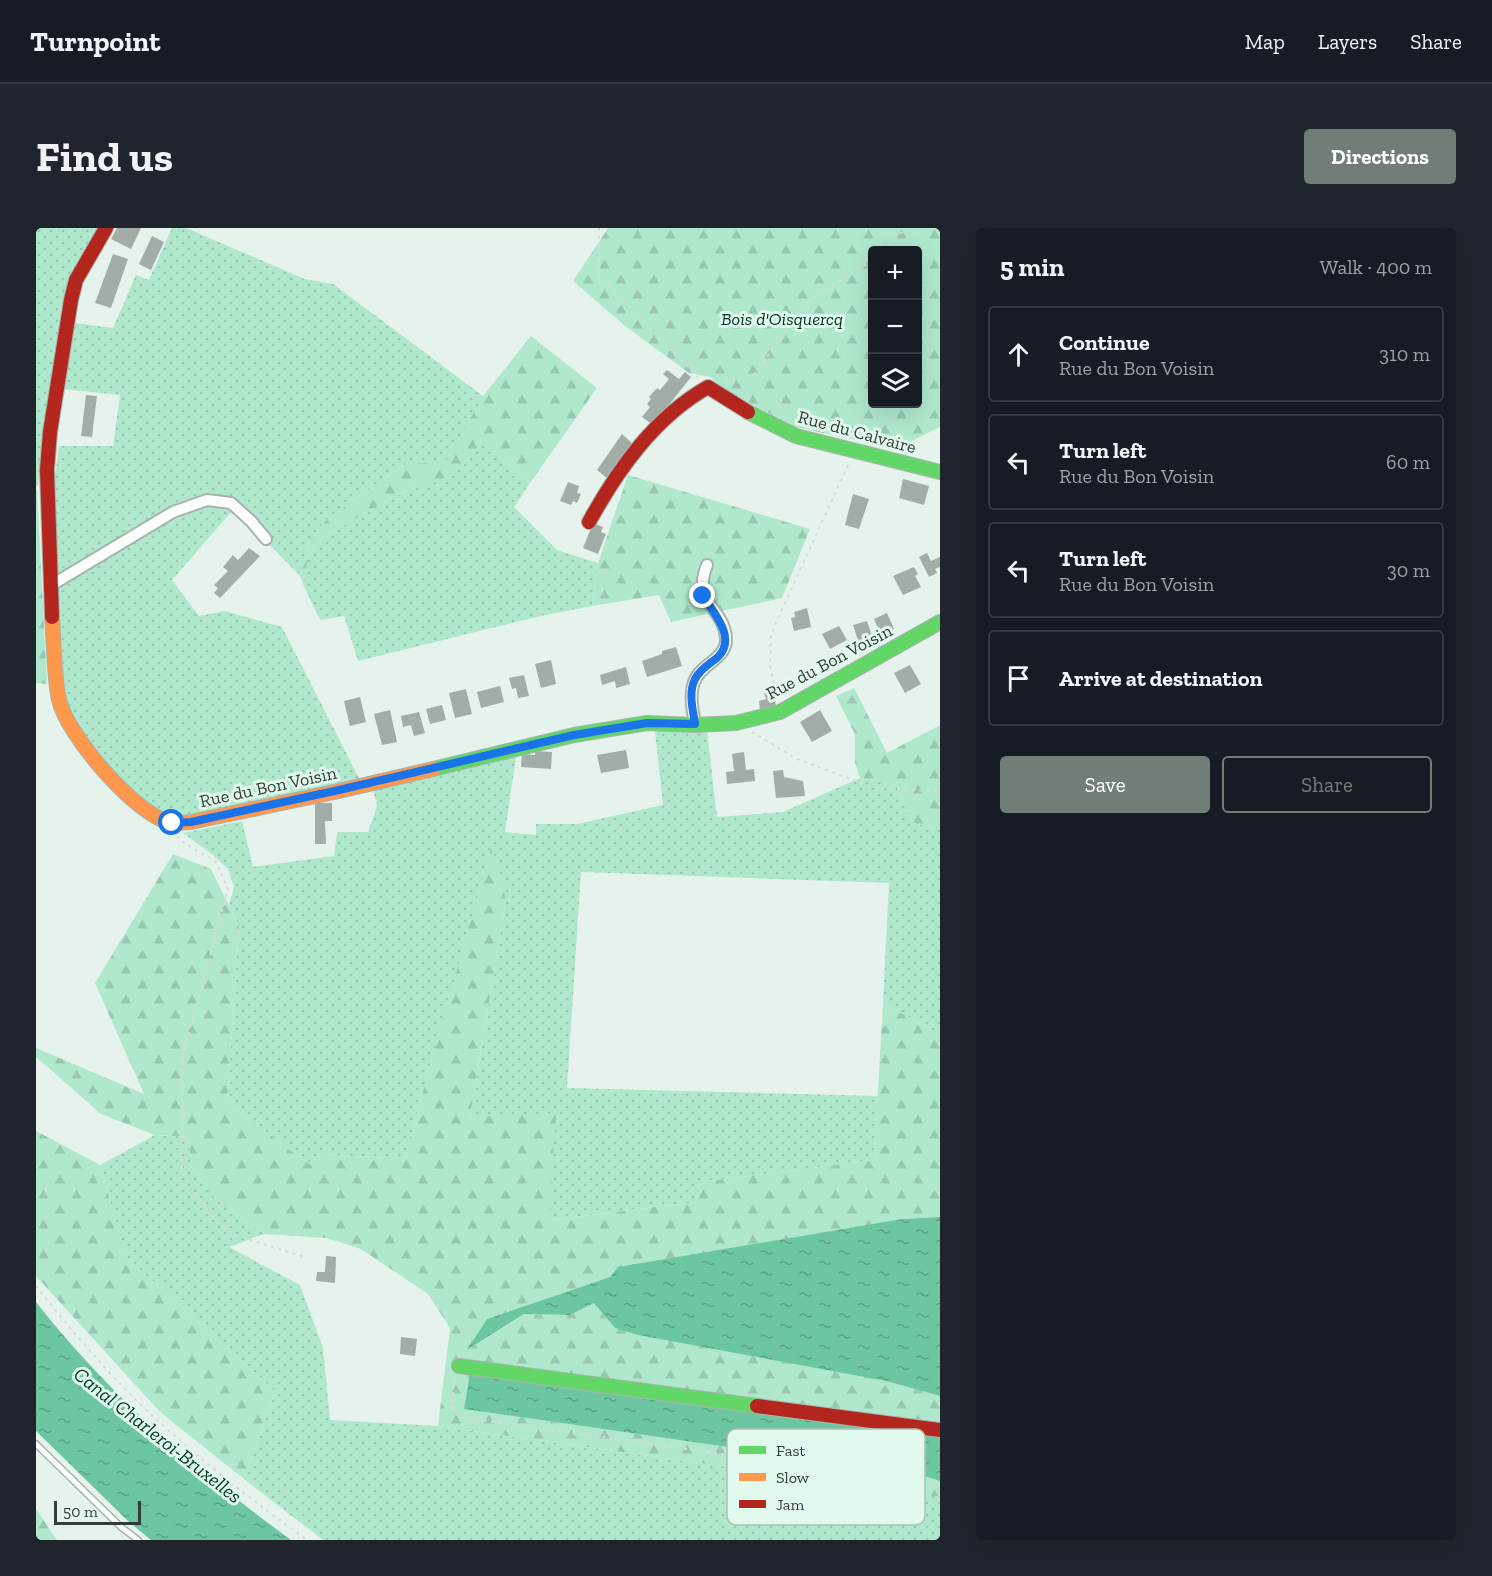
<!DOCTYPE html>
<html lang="en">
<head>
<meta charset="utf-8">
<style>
  :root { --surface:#171b24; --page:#20242c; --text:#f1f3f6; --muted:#9ea1a6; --line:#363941; --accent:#727d78 }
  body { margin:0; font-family:"Zilla Slab",serif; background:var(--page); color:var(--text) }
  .controls { position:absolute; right:18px; top:18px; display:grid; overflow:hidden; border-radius:6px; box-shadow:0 6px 24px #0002 }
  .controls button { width:54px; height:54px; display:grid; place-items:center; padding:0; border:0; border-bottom:2px solid var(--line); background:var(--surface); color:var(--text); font:30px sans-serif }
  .scale { position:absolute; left:18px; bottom:15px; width:87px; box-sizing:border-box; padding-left:6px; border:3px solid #343e39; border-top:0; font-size:16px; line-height:21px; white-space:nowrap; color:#343e39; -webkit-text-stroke:4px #e0f9ec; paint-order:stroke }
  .stop { position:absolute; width:18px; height:18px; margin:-14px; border:4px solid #1a73e8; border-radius:50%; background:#fff }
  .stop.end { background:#1a73e8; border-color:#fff; box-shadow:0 2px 6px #0008 }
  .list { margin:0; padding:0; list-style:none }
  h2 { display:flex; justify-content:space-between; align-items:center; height:78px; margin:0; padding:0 24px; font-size:26px }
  h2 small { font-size:20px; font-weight:400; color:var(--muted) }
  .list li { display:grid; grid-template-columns:39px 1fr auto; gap:18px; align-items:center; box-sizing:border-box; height:96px; margin:0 12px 12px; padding:0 12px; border:2px solid var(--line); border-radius:6px }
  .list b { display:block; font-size:22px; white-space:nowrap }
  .list p { margin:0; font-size:20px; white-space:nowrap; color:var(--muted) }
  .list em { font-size:20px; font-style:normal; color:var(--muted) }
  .actions { display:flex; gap:12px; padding:18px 24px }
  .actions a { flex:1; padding:14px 0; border:2px solid var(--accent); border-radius:6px; text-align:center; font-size:21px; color:var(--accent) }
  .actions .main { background:var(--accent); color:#fff }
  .icon { flex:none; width:33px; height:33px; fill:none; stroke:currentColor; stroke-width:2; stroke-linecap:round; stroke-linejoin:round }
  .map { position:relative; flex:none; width:904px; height:1312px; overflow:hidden; border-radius:6px }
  header { display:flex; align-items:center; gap:36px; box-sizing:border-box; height:84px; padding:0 30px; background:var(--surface); border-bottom:2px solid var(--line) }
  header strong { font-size:28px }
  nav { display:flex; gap:33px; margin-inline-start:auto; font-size:21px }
  .intro { display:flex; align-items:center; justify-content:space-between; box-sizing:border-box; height:144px; padding:0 36px }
  h1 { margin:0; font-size:42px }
  .button { padding:15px 27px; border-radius:6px; background:var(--accent); color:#fff; font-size:21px; font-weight:700 }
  main { display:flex; gap:36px; padding:0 36px }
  aside { flex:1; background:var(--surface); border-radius:6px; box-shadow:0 6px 24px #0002 }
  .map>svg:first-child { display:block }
  .grass { fill:url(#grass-dots) }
  .forest { fill:url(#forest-firs); fill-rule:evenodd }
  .water { fill:url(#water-ripples) }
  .building { fill:#a2ada7 }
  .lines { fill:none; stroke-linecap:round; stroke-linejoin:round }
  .lane-casing { stroke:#a8b3ae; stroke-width:8 }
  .street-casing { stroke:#a8b3ae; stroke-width:14 }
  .fast-casing { stroke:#a8b3ae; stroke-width:16 }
  .slow-casing { stroke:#a8b3ae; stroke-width:16 }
  .jam-casing { stroke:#a8b3ae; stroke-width:16 }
  .path { stroke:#d7dad8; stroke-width:2; stroke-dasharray:3 4.5; stroke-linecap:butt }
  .lane { stroke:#fbfdfc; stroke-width:5 }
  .street { stroke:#fbfdfc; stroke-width:10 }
  .fast { stroke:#63d668; stroke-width:14 }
  .slow { stroke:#ff974d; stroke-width:14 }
  .jam { stroke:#b3261e; stroke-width:14 }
  .route { stroke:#1a73e8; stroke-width:8 }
  .labels { text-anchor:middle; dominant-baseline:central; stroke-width:6; stroke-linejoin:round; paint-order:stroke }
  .park-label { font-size:18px; font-style:italic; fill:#003523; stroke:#e0f9ec }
  .street-label { font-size:18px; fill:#343e39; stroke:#e0f9ec }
  .water-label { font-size:20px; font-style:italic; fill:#003623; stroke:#e0f9ec }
  .key { fill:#e0f9ec; stroke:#acc1b6; stroke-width:1.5 }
  .key-label { font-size:16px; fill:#343e39 }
</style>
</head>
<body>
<header>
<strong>Turnpoint</strong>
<nav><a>Map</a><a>Layers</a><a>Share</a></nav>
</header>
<div class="intro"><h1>Find us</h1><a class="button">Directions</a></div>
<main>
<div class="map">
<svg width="904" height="1312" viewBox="0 0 904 1312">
  <defs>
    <pattern id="grass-dots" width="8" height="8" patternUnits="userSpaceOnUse" patternTransform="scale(1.5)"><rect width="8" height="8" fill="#b0e8ce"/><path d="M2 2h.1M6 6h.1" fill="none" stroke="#98c8b2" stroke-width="1.8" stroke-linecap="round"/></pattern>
    <pattern id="forest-firs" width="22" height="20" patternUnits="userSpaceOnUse" patternTransform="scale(1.5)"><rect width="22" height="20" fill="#b0e8ce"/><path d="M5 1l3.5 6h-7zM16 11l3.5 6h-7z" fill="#98c8b2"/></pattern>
    <pattern id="water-ripples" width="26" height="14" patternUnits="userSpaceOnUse" patternTransform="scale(1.5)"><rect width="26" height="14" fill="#6dc6a2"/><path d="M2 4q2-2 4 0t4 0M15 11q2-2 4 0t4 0" fill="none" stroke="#5aa285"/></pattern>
  </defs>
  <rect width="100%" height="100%" fill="#e6f3ec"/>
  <g class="grass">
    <polygon points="0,0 63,0 33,60 15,164 2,257 0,258"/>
    <polygon points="136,0 150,0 269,51 297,56 451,171 409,235 372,235 334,260 288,294 273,313 264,348 233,316 233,309 203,275 136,352 163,388 188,383 246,399 325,554 140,590 128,587 83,551 40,501 25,465 22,430 19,247 23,218 77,218 84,167 27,161 39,95 77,100 100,47 113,52"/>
    <polygon points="445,214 494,255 478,279 521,322 562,335 556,378 505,388 322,433 308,388 284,392 267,356 273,327 285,311 337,280 382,257 411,252 432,232"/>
    <polygon points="671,502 681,589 747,584 824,550 860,557 877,595 904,601 904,807 847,775 853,655 545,644 531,860 842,868 838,932 665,954 660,974 513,992 434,889 470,671 455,622 368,931 284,926 273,936 191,875 203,698 193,677 198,659 192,641 177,627 147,605 206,593 217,639 298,628 301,604 332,604 341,578 337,562 480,529 469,604 500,607 500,596 541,596 627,577 619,503"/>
    <polygon points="119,907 152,909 156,940 178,970 228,1006 193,1019 264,1057 287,1120 294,1192 402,1198 904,1269 904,1312 287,1312 208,1251 239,1163 90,1029 64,937"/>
  </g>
  <g class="forest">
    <path d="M572,0H904V199L859,221L760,199L694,165L674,149L653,145L589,98L537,53ZM836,22H882V176H836Z"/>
    <polygon points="495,108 561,160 494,255 445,214 432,232 411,253 382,257 337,280 285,311 273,327 267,356 264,348 273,313 288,294 334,260 372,235 409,235 447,168"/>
    <polygon points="592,247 774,301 746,370 635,394 623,367 556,378 562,335"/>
    <polygon points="0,262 1,262 11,456 0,455"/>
    <polygon points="818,460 851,525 904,497 904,601 877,595 860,557 824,550 819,535 819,506 800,468"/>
    <polygon points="455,620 470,671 434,889 520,885 513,992 660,974 665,954 838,932 847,775 904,807 904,989 866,991 574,1049 451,1091 433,1121 488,1086 534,1087 558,1075 579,1100 850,1153 904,1168 904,1206 428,1181 885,1247 904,1253 904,1269 402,1198 414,1100 392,1066 325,1021 291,1010 228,1006 178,970 156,940 152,909 119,907 65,886 0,829 0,820 108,866 59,755 137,626 175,641 203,698 191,875 273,936 284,926 368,931"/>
    <polygon points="0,903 64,937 90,1029 239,1163 208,1251 124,1184 0,1048"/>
    <polygon points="0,1281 21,1312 0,1312"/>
  </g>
  <g class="water">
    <polygon points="904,989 904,1168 850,1153 602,1107 579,1100 558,1075 534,1087 488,1086 431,1122 451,1091 574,1049 582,1039 866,991"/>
    <path d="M0,1074C72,1166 161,1243 255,1312H115L92,1293L0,1203Z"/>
    <polygon points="434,1146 904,1206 904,1253 885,1247 428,1181"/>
  </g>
  <g class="building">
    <polygon points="81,0 105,0 95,21 75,11"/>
    <polygon points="116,8 128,14 115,42 103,36"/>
    <polygon points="77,26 92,31 75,80 59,75"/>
    <polygon points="631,142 643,151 649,144 655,149 617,197 606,189 614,179 611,176 615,171 613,169 621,160 624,162 633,151 627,146"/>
    <polygon points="50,167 61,168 56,209 45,208"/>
    <polygon points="586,206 598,217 572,251 561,242"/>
    <polygon points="867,251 893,258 888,277 863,270"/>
    <polygon points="532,254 543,258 541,265 545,266 541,275 537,273 535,277 524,273"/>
    <polygon points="817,266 833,271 823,301 809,297"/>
    <polygon points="557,295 567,299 565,304 570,306 562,326 547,320"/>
    <polygon points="213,320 224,328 184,370 178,365 182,360 178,357 192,343 187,339 197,327 202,332"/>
    <polygon points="891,325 895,333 904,329 904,339 899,341 901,345 893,349 883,329"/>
    <polygon points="878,339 882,346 879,348 885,359 867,367 857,348"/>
    <polygon points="771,380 775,399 758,403 755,390 759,389 758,384"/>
    <polygon points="851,385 858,401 845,407 838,391"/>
    <polygon points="831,393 838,414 832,417 833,422 826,425 817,397"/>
    <polygon points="803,398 811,412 794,421 786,406"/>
    <polygon points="640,419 646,438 611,449 606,433 626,426 626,423"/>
    <polygon points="515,432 520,456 505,460 499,436"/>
    <polygon points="874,437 885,456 869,465 858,445"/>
    <polygon points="590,439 594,456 580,460 579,453 566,457 564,447"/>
    <polygon points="488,447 493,468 482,470 480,460 476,461 473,450"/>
    <polygon points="736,456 740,478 724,482 723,473 730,471 728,464 732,462 731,457"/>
    <polygon points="464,458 468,474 445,480 441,464"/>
    <polygon points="430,461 436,486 419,490 413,465"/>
    <polygon points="324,469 330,494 314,498 308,473"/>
    <polygon points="406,477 410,492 394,496 390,481"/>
    <polygon points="354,482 361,514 346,517 338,486"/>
    <polygon points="784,482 796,503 776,514 764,494"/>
    <polygon points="383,484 389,505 378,508 375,497 367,499 365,488"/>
    <polygon points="590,522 593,540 565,545 561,527"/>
    <polygon points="499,523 516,524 515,541 485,539 486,526 499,527"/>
    <polygon points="708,524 710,542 718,541 719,553 691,556 690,544 698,543 696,526"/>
    <polygon points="747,542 748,549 767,553 769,568 740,570 737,543"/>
    <polygon points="279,575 296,575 296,593 289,593 290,616 279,616"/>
    <polygon points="290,1028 300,1029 299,1055 280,1053 281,1044 289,1044"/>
    <polygon points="365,1109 381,1111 379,1128 364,1126"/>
  </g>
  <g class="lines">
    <defs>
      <polyline id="lane" points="0,1216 85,1299 102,1312"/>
      <g id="street">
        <polyline points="14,358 137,284 171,272 195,275 215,293 230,311"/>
        <path d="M659,497C657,483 653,468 658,454C664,436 691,431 690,411C689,380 655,376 671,337"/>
      </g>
      <g id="fast">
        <polyline points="712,184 760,208 904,244"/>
        <polyline points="397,541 538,507 611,495 659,497 700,495 744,484 904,394"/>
        <polyline points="423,1138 721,1178"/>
      </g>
      <path id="slow" d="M16,389C18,414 18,449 23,472C31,507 101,589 136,595C142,596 149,594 155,594L303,563L397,541"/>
      <g id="jam">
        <path d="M553,294C582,241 619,189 672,159L712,184"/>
        <polyline points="16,389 11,242 14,204 35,72 40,52 70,0"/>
        <polyline points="721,1178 904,1202"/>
      </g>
    </defs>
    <use href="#lane" class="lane-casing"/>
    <use href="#street" class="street-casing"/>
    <use href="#fast" class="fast-casing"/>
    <use href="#slow" class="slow-casing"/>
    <use href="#jam" class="jam-casing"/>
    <g class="path">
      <polyline points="563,0 563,48 662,149"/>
      <polyline points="848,22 870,0"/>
      <polyline points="689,154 719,146 770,74 836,33"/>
      <polyline points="741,470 734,438 735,406 813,235"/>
      <polyline points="716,504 759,530 836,559 904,564"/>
      <polyline points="141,608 144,612 180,634 192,661 146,829 146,944 177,992 201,1008 269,1029"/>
      <path d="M0,1058C30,1096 62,1134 97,1169C151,1222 210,1268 271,1312"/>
      <polyline points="419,1149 415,1177 423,1189 887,1254 904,1260"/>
    </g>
    <use href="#lane" class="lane"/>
    <use href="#street" class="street"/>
    <use href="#fast" class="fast"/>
    <use href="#slow" class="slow"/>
    <use href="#jam" class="jam"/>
  </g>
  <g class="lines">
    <path class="route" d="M136,595L155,594L303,562L538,507L611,495L659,496C657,482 652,465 659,451C665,440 674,436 682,429C701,410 678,385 667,368"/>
  </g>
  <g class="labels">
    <g class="park-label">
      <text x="746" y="91">Bois d'Oisquercq</text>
    </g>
    <g class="street-label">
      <text transform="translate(821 204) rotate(15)">Rue du Calvaire</text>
      <text transform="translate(793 434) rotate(-28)">Rue du Bon Voisin</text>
      <text transform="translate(232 559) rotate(-12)">Rue du Bon Voisin</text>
    </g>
    <g class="water-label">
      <text transform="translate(122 1207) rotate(38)">Canal Charleroi-Bruxelles</text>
    </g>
  </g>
  <rect x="691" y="1201" width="198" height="96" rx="9" class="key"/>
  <rect x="703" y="1218" width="27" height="8" fill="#63d668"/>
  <rect x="703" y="1245" width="27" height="8" fill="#ff974d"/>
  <rect x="703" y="1272" width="27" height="8" fill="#b3261e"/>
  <g class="key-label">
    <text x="740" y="1228">Fast</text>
    <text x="740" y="1255">Slow</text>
    <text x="740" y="1282">Jam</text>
  </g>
</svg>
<div class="controls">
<button>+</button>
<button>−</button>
<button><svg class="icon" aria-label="layers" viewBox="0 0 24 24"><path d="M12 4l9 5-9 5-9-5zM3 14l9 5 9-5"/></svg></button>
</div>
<div class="scale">50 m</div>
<div class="stop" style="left:136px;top:595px"></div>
<div class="stop end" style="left:667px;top:368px"></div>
</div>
<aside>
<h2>5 min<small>Walk · 400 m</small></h2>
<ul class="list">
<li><svg class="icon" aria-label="ahead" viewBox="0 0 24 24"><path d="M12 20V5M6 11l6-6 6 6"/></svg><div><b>Continue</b><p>Rue du Bon Voisin</p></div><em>310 m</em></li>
<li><svg class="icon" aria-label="left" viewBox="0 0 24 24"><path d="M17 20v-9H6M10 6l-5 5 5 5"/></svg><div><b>Turn left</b><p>Rue du Bon Voisin</p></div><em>60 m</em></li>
<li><svg class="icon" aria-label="left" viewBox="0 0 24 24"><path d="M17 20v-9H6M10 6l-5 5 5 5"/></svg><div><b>Turn left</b><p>Rue du Bon Voisin</p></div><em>30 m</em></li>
<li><svg class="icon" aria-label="arrive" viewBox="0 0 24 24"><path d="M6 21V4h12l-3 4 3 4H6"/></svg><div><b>Arrive at destination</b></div></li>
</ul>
<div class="actions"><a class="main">Save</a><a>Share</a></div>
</aside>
</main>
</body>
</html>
